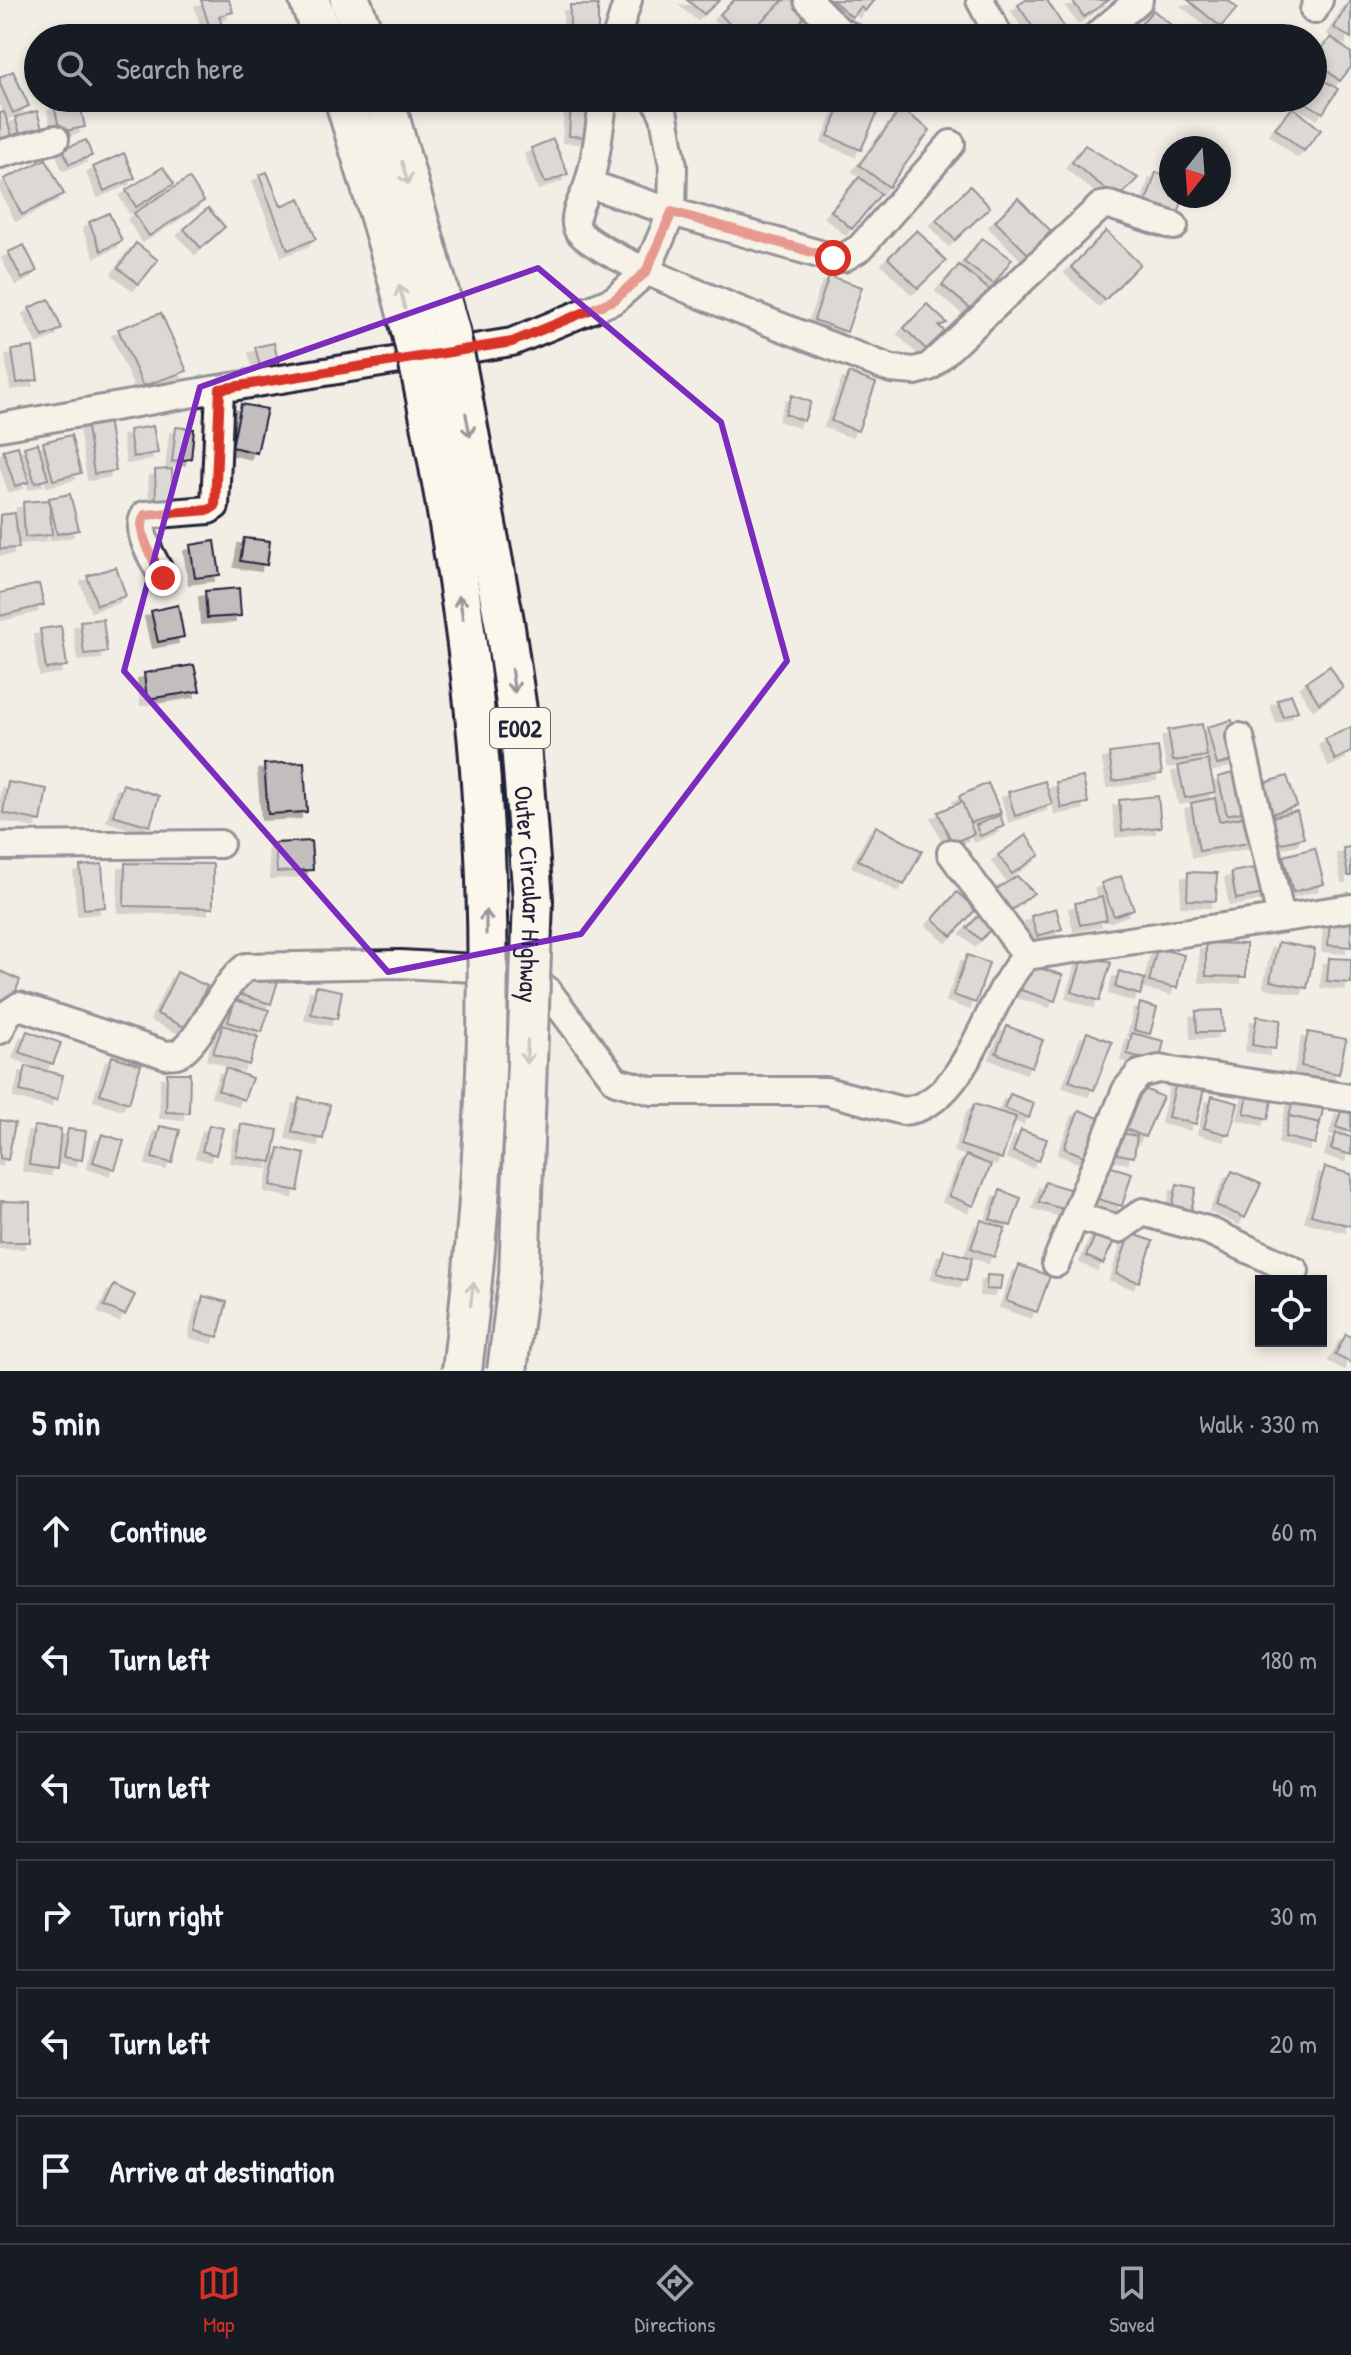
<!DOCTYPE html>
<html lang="en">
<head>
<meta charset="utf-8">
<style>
  :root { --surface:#171b24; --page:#20242c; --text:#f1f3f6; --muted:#9ea1a6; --line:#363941; --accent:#d93025 }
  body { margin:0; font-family:"Patrick Hand",sans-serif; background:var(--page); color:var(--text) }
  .controls { position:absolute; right:24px; bottom:24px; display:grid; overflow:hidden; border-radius:0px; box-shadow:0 4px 12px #0003 }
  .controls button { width:72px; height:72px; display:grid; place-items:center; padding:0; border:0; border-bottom:2px solid var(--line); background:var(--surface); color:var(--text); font:40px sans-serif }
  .compass { position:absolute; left:1159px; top:136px; width:72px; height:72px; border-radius:50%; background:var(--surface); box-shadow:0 4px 12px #0003; rotate:197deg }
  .stop { position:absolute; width:24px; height:24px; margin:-18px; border:6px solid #d93025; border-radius:50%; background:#fff }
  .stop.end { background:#d93025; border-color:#fff; box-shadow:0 2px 8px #0008 }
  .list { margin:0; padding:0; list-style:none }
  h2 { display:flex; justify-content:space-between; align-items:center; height:104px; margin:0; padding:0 32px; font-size:34px }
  h2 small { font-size:26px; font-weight:400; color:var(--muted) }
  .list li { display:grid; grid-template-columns:52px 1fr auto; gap:24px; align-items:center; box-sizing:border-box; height:112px; margin:0 16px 16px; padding:0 16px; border:2px solid var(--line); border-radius:0px }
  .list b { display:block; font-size:30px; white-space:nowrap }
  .list em { font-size:26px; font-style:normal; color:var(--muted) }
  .icon { flex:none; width:44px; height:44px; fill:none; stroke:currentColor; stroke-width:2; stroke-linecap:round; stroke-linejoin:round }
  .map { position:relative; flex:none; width:1351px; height:1371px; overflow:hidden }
  .search { position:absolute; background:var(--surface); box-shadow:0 4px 12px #0003; left:24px; right:24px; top:24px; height:88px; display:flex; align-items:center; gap:20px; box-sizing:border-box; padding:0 28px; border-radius:44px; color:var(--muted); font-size:30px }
  .sheet { height:872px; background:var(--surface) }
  nav { display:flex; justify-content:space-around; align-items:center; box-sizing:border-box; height:112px; border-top:2px solid var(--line); background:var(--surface); font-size:22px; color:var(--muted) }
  nav a { display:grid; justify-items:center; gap:4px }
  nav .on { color:var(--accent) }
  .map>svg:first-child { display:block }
  .building { fill:#c2bebe; stroke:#22223b; stroke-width:2; filter:url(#shadow) }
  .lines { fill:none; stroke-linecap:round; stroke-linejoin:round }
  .minor-casing { stroke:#22223b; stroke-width:32 }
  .highway-casing { stroke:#22223b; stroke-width:44 }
  .minor { stroke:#fbf7ec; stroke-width:26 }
  .highway { stroke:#fbf7ec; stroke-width:38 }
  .highway-bridge-casing { stroke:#22223b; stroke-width:44; stroke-linecap:butt }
  .highway-bridge { stroke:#fbf7ec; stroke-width:38 }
  .oneway { stroke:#99979c }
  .route { stroke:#d93025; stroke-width:10 }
  .marked { fill:none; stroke:#7b2cbf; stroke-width:6; stroke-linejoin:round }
  .labels { text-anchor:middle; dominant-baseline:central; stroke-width:7; stroke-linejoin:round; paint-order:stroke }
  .shield { fill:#fbf7ec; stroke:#636270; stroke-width:2 }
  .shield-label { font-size:24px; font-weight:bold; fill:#22223b }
  .street-label { font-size:26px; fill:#22223b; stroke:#fbf7ec }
</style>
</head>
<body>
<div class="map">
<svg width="1351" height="1371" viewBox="0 0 1351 1371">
  <defs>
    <filter id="shadow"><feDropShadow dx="-6" dy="6" stdDeviation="0" flood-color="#0004"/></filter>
  </defs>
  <rect width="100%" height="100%" fill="#f2eee5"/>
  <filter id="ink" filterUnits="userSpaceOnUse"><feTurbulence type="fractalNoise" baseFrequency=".0125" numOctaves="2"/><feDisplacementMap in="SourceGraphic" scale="16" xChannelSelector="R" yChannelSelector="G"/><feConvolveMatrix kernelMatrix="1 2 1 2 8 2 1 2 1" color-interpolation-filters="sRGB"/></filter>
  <g filter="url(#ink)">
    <g class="building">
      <polygon points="201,0 229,0 233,12 219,16 226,38 213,38"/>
      <polygon points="687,0 720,0 704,14"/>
      <polygon points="734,0 784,0 747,35 738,33 720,14"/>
      <polygon points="784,0 798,0 807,9 794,38 750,38 747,35"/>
      <polygon points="832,0 874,0 865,11 861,7 852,17"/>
      <polygon points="1026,0 1047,0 1067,32 1058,38 1040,38 1018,5"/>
      <polygon points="1072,0 1109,0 1084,17"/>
      <polygon points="1188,0 1228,0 1237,8 1221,27"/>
      <polygon points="1350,0 1351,0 1351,38 1334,28"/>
      <rect x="570" y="5" width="28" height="33"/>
      <polygon points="1153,10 1187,38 1141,38 1134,32"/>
      <polygon points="804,16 832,38 794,38"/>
      <polygon points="1331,37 1351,53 1351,67 1340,81 1313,59"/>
      <polygon points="13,71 29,106 13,113 0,84 0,77"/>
      <polygon points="1313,74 1338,89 1323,113 1298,98 1313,98"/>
      <polygon points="844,98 854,98 879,109 861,150 828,136"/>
      <polygon points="79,100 85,127 60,132 54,105"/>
      <polygon points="571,101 594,103 591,137 569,136"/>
      <polygon points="1293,107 1321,130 1304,151 1275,128"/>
      <polygon points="901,109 930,130 889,187 859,165"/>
      <polygon points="37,111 42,128 20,134 15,117"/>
      <polygon points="4,112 12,136 0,140 0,113"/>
      <polygon points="553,139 568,174 545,183 531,148"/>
      <polygon points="86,140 92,156 69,164 63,149"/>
      <polygon points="1085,145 1138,178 1118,199 1072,162"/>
      <polygon points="124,153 135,178 104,191 93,167"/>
      <polygon points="46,159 64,194 22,215 4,179"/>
      <polygon points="163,167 174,184 136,207 126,190"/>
      <polygon points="267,172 281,206 300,198 316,239 288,250 259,175"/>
      <polygon points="1156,172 1171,177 1171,196 1184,196 1176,220 1144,209"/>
      <polygon points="859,177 881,194 852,229 831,211"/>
      <polygon points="189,178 204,201 149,236 134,213"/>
      <polygon points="970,186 990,207 955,240 936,220"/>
      <polygon points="1018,198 1051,231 1028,254 995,221"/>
      <polygon points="208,208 225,227 201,248 184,229"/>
      <polygon points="109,213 122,241 101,251 89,222"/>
      <polygon points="917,230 946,261 918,288 888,258"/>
      <polygon points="1106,231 1140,264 1105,300 1071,267"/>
      <polygon points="982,238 1012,259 994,284 964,262"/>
      <polygon points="136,243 158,260 139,284 118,268"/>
      <polygon points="24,245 37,271 22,279 8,252"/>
      <polygon points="959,265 992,292 975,312 942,285"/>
      <polygon points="829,276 862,287 847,332 814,320"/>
      <polygon points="49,299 62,329 43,337 29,308"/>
      <polygon points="927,304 947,323 939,326 952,338 934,357 904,328"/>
      <polygon points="161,313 187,371 143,386 118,329"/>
      <polygon points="274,343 280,370 262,374 255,347"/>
      <polygon points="33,347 38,380 17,383 12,350"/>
      <polygon points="849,373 876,383 858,431 831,421"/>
      <polygon points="792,395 811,402 804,421 785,414"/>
      <polygon points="241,404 267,409 257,453 232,447"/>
      <polygon points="108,418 116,471 94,474 86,421"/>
      <polygon points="153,426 158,453 133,457 129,430"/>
      <polygon points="176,427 194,429 191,459 172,462"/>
      <polygon points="71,435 81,473 53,480 43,442"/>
      <polygon points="38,443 48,479 35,483 24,447"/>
      <polygon points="18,446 29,482 15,486 3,450"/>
      <polygon points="172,469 173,499 156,499 155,470"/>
      <polygon points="70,494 79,530 57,534 49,498"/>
      <polygon points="49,500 52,535 25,537 23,502"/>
      <polygon points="15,513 19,548 0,549 0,515"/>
      <polygon points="244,538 270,541 267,565 240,561"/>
      <polygon points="215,541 220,575 195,578 190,545"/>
      <polygon points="116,567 126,596 97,605 87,576"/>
      <polygon points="39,584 44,605 0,616 0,593"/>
      <polygon points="239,588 241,616 207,618 205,591"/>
      <polygon points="178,605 184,637 158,642 151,611"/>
      <polygon points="103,619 107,652 84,654 80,621"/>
      <polygon points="61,626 67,666 46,669 40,629"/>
      <polygon points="194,665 200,691 147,699 144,673"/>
      <polygon points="1330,666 1343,688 1319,703 1306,682"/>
      <polygon points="1291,694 1298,711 1283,717 1277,700"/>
      <polygon points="1232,720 1243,758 1217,765 1207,727"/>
      <polygon points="1202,724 1207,756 1173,761 1168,730"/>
      <polygon points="1351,727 1351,752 1335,760 1325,739"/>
      <polygon points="1158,747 1162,774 1113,781 1109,753"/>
      <polygon points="1208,760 1215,792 1185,798 1178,766"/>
      <polygon points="304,762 307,812 268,814 264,764"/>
      <polygon points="1244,770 1254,809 1227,815 1218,777"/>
      <polygon points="1287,776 1297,806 1264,816 1254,786"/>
      <polygon points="1083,777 1088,803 1061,808 1056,782"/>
      <polygon points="1045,781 1052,804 1015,816 1008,792"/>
      <polygon points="8,782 47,789 41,821 3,813"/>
      <polygon points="988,783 1001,813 970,823 959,796"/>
      <polygon points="123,784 159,796 150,826 113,815"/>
      <polygon points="1158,796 1161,827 1122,831 1119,800"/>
      <polygon points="1215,798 1219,821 1256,815 1261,841 1199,851 1191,803"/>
      <polygon points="962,802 974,834 952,843 938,812"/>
      <polygon points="1297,811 1304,838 1273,845 1266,818"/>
      <polygon points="1000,815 1004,826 980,836 976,825"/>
      <polygon points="876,826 922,851 904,885 858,860"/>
      <polygon points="1026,835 1040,855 1012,874 998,855"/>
      <polygon points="311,841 313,870 277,872 275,843"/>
      <polygon points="1351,847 1351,876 1348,876 1343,848"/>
      <polygon points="1315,848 1324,884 1293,892 1283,856"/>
      <polygon points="125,863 213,864 213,908 124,906"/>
      <polygon points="102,864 105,907 84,909 80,866"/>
      <polygon points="1266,866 1271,893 1236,899 1231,872"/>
      <polygon points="1188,872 1217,873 1216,901 1187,900"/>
      <polygon points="1017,876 1034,893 1010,911 995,890"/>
      <polygon points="1121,876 1134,909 1114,916 1101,883"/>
      <polygon points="957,892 976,909 952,936 933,919"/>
      <polygon points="1102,897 1107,920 1080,925 1075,903"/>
      <polygon points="1056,908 1062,929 1037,936 1031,916"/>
      <polygon points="982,912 995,924 981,940 967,928"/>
      <polygon points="1330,920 1351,921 1351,947 1328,945"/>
      <polygon points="1278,942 1315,949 1307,988 1270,981"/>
      <polygon points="1206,943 1246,944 1246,977 1206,976"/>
      <polygon points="1157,948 1184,955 1177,988 1149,982"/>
      <polygon points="1084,954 1111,963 1099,1001 1072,992"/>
      <polygon points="967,955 989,963 976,1003 953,995"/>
      <polygon points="1329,958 1351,959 1351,983 1327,981"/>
      <polygon points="1029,965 1063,975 1055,1001 1021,990"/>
      <polygon points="0,971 20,980 10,1006 0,1002"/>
      <polygon points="246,971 278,981 271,1004 239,994"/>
      <polygon points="1119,971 1145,979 1140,995 1115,987"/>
      <polygon points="177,972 207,986 187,1028 157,1014"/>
      <polygon points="316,986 342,991 337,1019 311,1014"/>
      <polygon points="235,1000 269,1010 262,1032 228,1022"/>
      <polygon points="1140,1003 1157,1008 1150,1034 1134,1030"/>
      <polygon points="1222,1010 1223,1032 1197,1032 1196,1011"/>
      <polygon points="1257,1016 1281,1020 1275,1049 1252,1045"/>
      <polygon points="223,1025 258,1037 249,1065 213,1053"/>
      <polygon points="1007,1026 1043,1040 1032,1067 996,1053"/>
      <polygon points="27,1031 61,1043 53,1064 19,1052"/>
      <polygon points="1087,1032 1112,1042 1094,1090 1069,1081"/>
      <polygon points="1308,1032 1346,1039 1339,1074 1301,1066"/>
      <polygon points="1132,1033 1164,1041 1159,1062 1127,1054"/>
      <polygon points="112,1056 141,1065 129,1103 100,1094"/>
      <polygon points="26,1066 63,1075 57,1100 20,1091"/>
      <polygon points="226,1068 252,1078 244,1100 218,1090"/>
      <polygon points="167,1073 190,1073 189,1113 166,1112"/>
      <polygon points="1176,1082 1204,1089 1196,1124 1168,1117"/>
      <polygon points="1138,1086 1163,1097 1145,1137 1121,1127"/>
      <polygon points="1249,1090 1273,1096 1268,1119 1244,1113"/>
      <polygon points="1295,1093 1325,1100 1320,1123 1289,1116"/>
      <polygon points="1010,1094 1034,1103 1029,1118 1004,1108"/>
      <polygon points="1212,1096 1238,1103 1230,1135 1204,1128"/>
      <polygon points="299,1098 330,1105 323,1139 292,1132"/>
      <polygon points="974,1104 1016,1117 1002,1159 960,1145"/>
      <polygon points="1342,1108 1351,1111 1351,1132 1336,1127"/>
      <polygon points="1079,1110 1106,1121 1091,1159 1064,1148"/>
      <polygon points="1289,1116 1320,1123 1315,1144 1285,1137"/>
      <polygon points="0,1120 15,1123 8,1160 0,1158"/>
      <polygon points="241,1124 278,1130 272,1162 236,1156"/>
      <polygon points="209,1125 223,1128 216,1155 202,1151"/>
      <polygon points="34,1126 61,1129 57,1169 29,1165"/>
      <polygon points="160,1126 180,1130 172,1163 152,1158"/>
      <polygon points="68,1129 86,1131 82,1160 63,1157"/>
      <polygon points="1021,1130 1047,1139 1039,1161 1013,1152"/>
      <polygon points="1116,1132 1137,1136 1134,1157 1112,1153"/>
      <polygon points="1336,1133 1351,1137 1351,1155 1331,1149"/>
      <polygon points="102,1134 124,1141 115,1169 93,1162"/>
      <polygon points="279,1148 305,1154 298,1191 271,1185"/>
      <polygon points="966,1155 991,1165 974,1206 949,1196"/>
      <polygon points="1108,1166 1132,1173 1122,1206 1098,1199"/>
      <polygon points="1325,1167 1351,1174 1351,1226 1311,1215"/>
      <polygon points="1232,1171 1261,1184 1245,1218 1216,1205"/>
      <polygon points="1045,1182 1072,1190 1066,1210 1039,1202"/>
      <polygon points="1177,1184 1196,1188 1190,1216 1171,1212"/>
      <polygon points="1000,1190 1021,1198 1011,1226 990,1219"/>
      <polygon points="1,1201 30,1202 30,1242 0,1242"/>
      <polygon points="981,1220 1005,1228 994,1257 971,1248"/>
      <polygon points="1098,1229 1116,1237 1103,1264 1086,1256"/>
      <polygon points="1130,1233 1153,1241 1139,1282 1116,1274"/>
      <polygon points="944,1250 972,1258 966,1281 937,1273"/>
      <polygon points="1019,1265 1050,1276 1037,1312 1006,1301"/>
      <polygon points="987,1275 1002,1276 1000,1290 986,1289"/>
      <polygon points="114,1285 135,1295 125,1315 104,1306"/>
      <polygon points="203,1296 227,1302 218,1337 195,1331"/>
      <polygon points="1346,1334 1351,1337 1351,1363 1335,1355"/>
    </g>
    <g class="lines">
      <defs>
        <g id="minor">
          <polyline points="808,0 839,31 850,36"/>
          <polyline points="980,0 1000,38"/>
          <polyline points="1314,10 1319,0"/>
          <polyline points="616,38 628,0"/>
          <polyline points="1094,38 1139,0"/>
          <path d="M604,98C599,127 597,160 587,188C583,199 572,215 577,228C588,258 846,351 891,369L915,371L929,367L1101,206L1109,205L1174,226"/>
          <polyline points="0,154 55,139"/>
          <polyline points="589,184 672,212 833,258 843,258 860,248 951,144"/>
          <polyline points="0,427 194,393 512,342 614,300 646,272 672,212 673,166 664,116 655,98"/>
          <path d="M163,578C155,561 134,533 145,515L209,510L215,506L220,389"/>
          <polyline points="1240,737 1281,918"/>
          <polyline points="0,846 220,844"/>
          <polyline points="951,853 1027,956"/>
          <path d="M0,1030L7,1014L19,1006L166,1055C170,1054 175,1055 179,1053C202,1040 219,987 246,967L400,964L511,970L547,990L616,1081L652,1091H826L903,1111C968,1106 986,995 1027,956L1351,908"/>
          <polyline points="1075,1216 1119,1229 1143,1212 1207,1230 1295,1271"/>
          <polyline points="1056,1263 1126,1090 1139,1074 1159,1069 1351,1098"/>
        </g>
        <g id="highway">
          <polyline points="309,0 324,38"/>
          <polyline points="350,0 365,38"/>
        </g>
      </defs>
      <use href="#minor" class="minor-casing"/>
      <use href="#highway" class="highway-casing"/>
      <use href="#minor" class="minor"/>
      <use href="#highway" class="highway"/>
      <defs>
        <g id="highway-bridge">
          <path d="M344,98C374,197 406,296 426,398C451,524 472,654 481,783C495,978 486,1177 462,1371"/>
          <path id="s1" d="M384,98L450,331L504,621L520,731L533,900L519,1276L507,1371"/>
        </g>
      </defs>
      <use href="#highway-bridge" class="highway-bridge-casing"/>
      <use href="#highway-bridge" class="highway-bridge"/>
    </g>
    <defs><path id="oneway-shaft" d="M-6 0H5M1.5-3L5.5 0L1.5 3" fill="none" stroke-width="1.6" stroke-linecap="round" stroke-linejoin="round" transform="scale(2)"/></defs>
    <g class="oneway">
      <use href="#oneway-shaft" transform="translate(405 173) rotate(74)"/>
      <use href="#oneway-shaft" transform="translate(402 297) rotate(-104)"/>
      <use href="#oneway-shaft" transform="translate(468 425) rotate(79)"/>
      <use href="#oneway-shaft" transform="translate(461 607) rotate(-99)"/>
      <use href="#oneway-shaft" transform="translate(513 681) rotate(82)"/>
      <use href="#oneway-shaft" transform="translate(486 922) rotate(-90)"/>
      <use href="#oneway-shaft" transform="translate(527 1052) rotate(92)"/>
      <use href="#oneway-shaft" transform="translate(472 1294) rotate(-83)"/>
    </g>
  </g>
  <g class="lines" filter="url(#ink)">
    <path class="route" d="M163,578C155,560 134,533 145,515L209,510L215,506L220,389L512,342L614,300L646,272L672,212L833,258"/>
  </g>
  <path d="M0 0H1351V1371H0ZM538,268L721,422L787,661L581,934L388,972L124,671L200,387Z" fill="#f2eee5" fill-opacity=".55" fill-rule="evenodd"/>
  <path class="marked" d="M538,268L721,422L787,661L581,934L388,972L124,671L200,387Z"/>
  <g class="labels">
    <rect class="shield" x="490" y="708" width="60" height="40" rx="6"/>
    <g class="shield-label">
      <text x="520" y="728">E002</text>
    </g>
    <g class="street-label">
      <text stroke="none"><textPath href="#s1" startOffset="812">Outer Circular Highway</textPath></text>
    </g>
  </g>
</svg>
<div class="controls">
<button><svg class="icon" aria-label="locate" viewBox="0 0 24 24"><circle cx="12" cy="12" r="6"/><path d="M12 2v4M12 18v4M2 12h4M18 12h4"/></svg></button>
</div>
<svg class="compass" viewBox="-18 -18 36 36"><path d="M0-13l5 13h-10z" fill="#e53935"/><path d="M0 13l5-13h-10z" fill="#9ea1a6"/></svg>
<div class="stop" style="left:833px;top:258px"></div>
<div class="stop end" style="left:163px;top:578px"></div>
<div class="search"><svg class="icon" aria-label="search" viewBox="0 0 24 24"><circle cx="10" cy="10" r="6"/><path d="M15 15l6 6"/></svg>Search here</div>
</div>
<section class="sheet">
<h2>5 min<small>Walk · 330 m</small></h2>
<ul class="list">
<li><svg class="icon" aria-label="ahead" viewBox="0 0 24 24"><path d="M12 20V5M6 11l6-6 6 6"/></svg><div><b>Continue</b></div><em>60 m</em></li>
<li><svg class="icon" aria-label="left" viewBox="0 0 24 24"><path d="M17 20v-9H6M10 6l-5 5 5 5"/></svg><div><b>Turn left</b></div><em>180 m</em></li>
<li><svg class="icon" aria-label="left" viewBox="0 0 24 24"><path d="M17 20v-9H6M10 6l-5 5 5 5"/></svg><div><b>Turn left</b></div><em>40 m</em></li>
<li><svg class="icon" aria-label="right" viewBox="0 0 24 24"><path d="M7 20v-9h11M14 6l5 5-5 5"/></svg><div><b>Turn right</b></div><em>30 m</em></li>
<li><svg class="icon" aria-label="left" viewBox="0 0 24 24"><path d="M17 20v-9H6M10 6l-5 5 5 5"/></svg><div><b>Turn left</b></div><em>20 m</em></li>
<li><svg class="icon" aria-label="arrive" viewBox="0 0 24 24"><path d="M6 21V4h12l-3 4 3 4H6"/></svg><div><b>Arrive at destination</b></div></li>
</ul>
</section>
<nav>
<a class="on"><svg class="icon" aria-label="map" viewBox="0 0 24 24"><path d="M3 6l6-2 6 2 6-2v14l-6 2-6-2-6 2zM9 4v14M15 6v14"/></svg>Map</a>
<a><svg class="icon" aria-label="directions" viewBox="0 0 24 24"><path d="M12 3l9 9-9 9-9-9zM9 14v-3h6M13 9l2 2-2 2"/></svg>Directions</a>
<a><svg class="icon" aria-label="saved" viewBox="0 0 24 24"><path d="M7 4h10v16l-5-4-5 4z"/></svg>Saved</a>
</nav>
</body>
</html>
